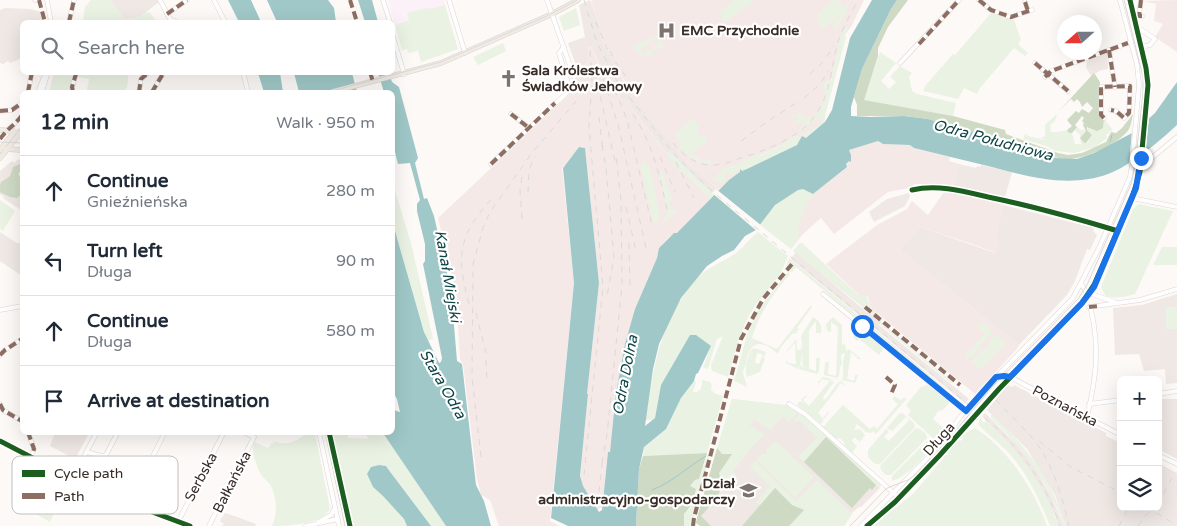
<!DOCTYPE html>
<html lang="en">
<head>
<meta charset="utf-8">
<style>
  :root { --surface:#fff; --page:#f2f2f3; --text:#1f2937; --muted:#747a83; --line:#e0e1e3 }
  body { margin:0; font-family:"Varela Round",sans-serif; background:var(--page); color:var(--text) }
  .controls { position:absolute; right:15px; bottom:15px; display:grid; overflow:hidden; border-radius:8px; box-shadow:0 5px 20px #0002 }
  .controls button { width:45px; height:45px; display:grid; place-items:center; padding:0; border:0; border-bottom:1px solid var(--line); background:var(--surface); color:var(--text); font:25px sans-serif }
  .compass { position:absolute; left:1057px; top:15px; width:45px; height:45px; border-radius:50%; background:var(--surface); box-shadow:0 5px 20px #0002; rotate:249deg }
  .stop { position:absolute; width:15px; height:15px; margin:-11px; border:4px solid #1a73e8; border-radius:50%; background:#fff }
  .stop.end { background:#1a73e8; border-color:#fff; box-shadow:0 1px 5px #0008 }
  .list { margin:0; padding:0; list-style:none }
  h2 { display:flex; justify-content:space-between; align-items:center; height:65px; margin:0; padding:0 20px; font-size:21px }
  h2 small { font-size:16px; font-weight:400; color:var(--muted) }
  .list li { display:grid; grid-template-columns:32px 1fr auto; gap:15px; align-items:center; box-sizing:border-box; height:70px; padding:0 20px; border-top:1px solid var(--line) }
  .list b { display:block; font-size:19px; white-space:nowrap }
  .list p { margin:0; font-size:16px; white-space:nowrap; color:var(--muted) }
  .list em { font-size:16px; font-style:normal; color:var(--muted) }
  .icon { flex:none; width:28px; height:28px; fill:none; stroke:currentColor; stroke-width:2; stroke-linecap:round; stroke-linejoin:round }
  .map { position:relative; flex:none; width:1177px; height:526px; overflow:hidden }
  .search { position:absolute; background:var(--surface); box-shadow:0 5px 20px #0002; left:20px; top:20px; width:375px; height:55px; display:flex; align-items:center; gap:12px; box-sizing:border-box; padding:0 18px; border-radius:8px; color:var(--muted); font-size:19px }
  .panel { position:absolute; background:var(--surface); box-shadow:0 5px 20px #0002; left:20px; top:90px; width:375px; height:345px; border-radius:8px }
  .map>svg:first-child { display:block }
  .built { fill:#efe8e5 }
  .industrial { fill:#f4e9e7 }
  .medical { fill:#fcf0f9 }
  .green { fill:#eaf2e3 }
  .forest { fill:#cedac4 }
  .water { fill:#a0c8c8 }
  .pier { fill:#fdf9f7 }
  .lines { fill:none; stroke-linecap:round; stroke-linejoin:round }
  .stream { stroke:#a0c8c8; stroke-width:1 }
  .minor-casing { stroke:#ded6d2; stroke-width:5 }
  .major-casing { stroke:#d7d2d0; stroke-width:5.5 }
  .minor { stroke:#fffefe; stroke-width:4 }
  .major { stroke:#f1ebe4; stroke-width:4.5 }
  .tram { stroke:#dbdad8; stroke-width:1 }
  .rail { stroke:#dbdad8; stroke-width:1; stroke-dasharray:6 6; stroke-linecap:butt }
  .quiet { stroke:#8d6e63; stroke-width:4; stroke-dasharray:8 4; stroke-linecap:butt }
  .cycleway-casing { stroke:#fff; stroke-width:8 }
  .cycleway { stroke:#1b5e20; stroke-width:5 }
  .route { stroke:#1a73e8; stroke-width:6 }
  .labels { text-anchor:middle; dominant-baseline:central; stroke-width:4.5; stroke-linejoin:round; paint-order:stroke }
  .poi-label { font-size:14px; font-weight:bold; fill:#392c26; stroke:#fff; text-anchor:start }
  .street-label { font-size:14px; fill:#392c26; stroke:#fff }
  .water-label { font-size:15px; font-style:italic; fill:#0f4547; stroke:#fff }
  .key { fill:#fff; stroke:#c4c0be; stroke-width:1 }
  .key-label { font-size:14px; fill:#392c26 }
</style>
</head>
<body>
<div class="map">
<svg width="1177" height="526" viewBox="0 0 1177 526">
  <rect width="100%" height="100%" fill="#fdf9f7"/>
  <g class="built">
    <polygon points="110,0 158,0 159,1 158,3 139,17 125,20"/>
    <polygon points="590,0 603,34 600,36 606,49 623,80 633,94 632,96 687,163 719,190 710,199 683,172 680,173 665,151 625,99 623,101 606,73 603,74 592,47 587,48 587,63 577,68 568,43 585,37 579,5"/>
    <polygon points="5,8 30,9 41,12 43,22 22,22 22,58 10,63 8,61 3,64 0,63 0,10"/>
    <polygon points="1107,53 1108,69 1101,70 1091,76 1086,67 1087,61"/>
    <polygon points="22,159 22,210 21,210 3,198 4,197 0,194 0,171 12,161 15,163 17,160"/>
    <polygon points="959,164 976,168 977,166 980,167 981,165 1012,172 1005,197 953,187"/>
    <polygon points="909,193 910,196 905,206 874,222 869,212 887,199"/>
    <polygon points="1003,205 1094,228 1093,231 1097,235 1090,250 1087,249 1075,281 1067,295 1019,345 900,250 920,227 995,253 998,247 996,238"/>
    <polygon points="0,232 17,243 22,243 22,276 0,261"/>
    <polygon points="796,252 858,305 881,322 879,325 969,399 965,403 791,259"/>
    <polygon points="1177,294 1177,383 1166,384 1165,369 1144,371 1139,354 1115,355 1113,308 1142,305"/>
    <polygon points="1008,385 1012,387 1014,385 1106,433 1106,436 1121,443 1121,507 1158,507 1158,463 1177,473 1177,526 1066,526 1055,495 1027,449 987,410"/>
    <polygon points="732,399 784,405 794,409 880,488 861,507 859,507 853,512 844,526 706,526 697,518"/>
    <polygon points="1158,399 1177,399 1177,459 1158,449"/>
    <polygon points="985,413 1016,444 1032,463 1051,496 1064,526 1058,526 1055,515 1009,444 982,416"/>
    <polygon points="55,433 89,433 75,459 50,446"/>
    <polygon points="225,513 237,517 256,524 255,526 222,526 224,524 220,521"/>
  </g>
  <g class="industrial">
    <polygon points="593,0 864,0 851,27 840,41 824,113 825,122 806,138 802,136 800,139 795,136 783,144 745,163 749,170 730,180 719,190 687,163 631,96 633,94 614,65 600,36 603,34 591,1"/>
    <polygon points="1177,0 1177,52 1155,37 1163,24 1154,21 1156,4 1144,1"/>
    <polygon points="592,47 602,74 606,72 623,100 625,99 666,153 710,199 677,234 670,236 659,248 657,258 635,309 621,364 610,452 608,452 602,507 597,510 581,483 580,476 588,395 587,394 599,283 585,148 579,147 562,168 574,283 550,521 560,526 499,526 490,500 481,495 477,479 463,364 460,359 456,293 438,218 573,91 574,86 571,78 577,76 576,68 587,63 587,48"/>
    <polygon points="878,141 883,144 910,145 914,148 950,157 949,161 959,164 953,187 943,184 915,184 909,188 888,192 834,234 821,218 803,234 791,249 775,205 797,190 803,189 813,194 847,167 846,164 850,160 851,156 849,150"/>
    <polygon points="946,189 998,200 1000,204 1003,205 996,238 998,247 996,253 972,244 920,227 900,250 1019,345 1016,350 975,394 871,308 868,297 866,295 859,295 826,264 877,225 907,209 912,201 928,215"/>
  </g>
  <polygon class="medical" points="388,0 444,0 445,5 430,9 429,7 407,13 409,20 395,25"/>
  <g class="green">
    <polygon points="91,0 110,0 125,20 139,17 146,12 150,13 157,22 83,22 85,7"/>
    <polygon points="733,0 752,0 753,2 725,22 718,13"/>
    <polygon points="832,0 838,0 844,8 848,5 847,12 836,30 832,25 840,18 839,17 822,29 822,31 818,19 818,14"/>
    <polygon points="445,5 458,49 421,62 418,51 408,53 407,49 402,50 395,25 409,20 407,13 429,7 430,9"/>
    <polygon points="576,8 580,25 564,31 559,17"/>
    <polygon points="991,13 1014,20 1021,40 1018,44 1028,53 1025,56 1014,48 980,88 977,94 964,88 958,99 923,91 926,85 953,54 955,55"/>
    <path d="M847,28L849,29L845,35L846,37L825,116V122L806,138L802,136L805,133L807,134L806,132L809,130L810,131L822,122L819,117L800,131L799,129L805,124L802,121L795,125L794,123L799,119L795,117L790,118L786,113L790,117L794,114L796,116L800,112L805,119C808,117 812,117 815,115C823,109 827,93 823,84L828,80L831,82L840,38L844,29Z"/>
    <path d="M658,31L664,49L662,48L654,50L653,48L660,43L656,38L640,49L643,54L650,49L653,54C643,57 641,56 633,48V45L658,35Z"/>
    <polygon points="503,43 506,51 478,65 473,57"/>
    <polygon points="880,52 896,63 881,81 889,89 896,82 890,77 900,66 912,73 909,77 912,91 917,94 956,103 953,116 863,100"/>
    <path d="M54,73H128C128,80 129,87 123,92H88L87,90L89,79L74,76L70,86L72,92H49Z"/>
    <path d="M1057,114L1055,121L1050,125L1051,132H1058L1067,130L1069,133H1072L1075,144H1081L1080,135L1075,130L1077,127L1082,131L1084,129L1086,130L1080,138L1084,143H1087L1092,135L1087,130L1088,126L1103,128L1104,119L1113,130L1106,135L1107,138L1095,147L1074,153L1056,151L1046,146L1023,139L1025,134C1032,139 1039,137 1046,141L1040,137H1044L1045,134V125Z"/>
    <polygon points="692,119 694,119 700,128 696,131 701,137 705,136 708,140 690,155 697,155 696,158 698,157 703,161 711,159 711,164 696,161 678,148 681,146 675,135"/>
    <polygon points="795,136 801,139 797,145 747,169 742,171 740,169 732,175 728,173 725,176 726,179 722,184 714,180 717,174 721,173 722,169 740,163 757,154 760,156 783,144"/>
    <polygon points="669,151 698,180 713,193 714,195 710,199 683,172 680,173 674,162 672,163 666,153"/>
    <polygon points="645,161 650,167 660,217 654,225 641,167 642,163"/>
    <polygon points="659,171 662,171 673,200 669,201 670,208 674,211 676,210 676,213 663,224 663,219 666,218 664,216 668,215"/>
    <polygon points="392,181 411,243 433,339 427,341 393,224"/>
    <path d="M803,189L813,194C806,207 795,224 799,239L791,249L760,225C770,210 784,193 803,189Z"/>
    <polygon points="0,200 15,211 3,231 0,229"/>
    <path d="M1139,204L1173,211L1135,294C1126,297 1115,299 1106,296L1101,287L1133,209Z"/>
    <path d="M758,232L788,256L781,273L757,303L748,317L738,341L728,377L712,371L711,365L723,336L717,339L708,369L703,368L711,346L688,339L661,385L655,418L652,420H645C655,365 658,326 694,281C704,269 723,262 736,253C744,247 750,238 758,232Z"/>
    <polygon points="800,243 802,243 858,295 866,295 871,308 883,319 881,323 952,382 951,383 880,324 881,322 793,251"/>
    <polygon points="1162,247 1177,247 1177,265 1153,265"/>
    <polygon points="789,258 946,389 945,392 796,267 792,272 788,270 793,265 792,264 787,269 786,267"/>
    <path d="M788,272L790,274C774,293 759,313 752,338L777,349L811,305L812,307L797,328L799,329L795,334L793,333L780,348L778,354C761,338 749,341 746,364C745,366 744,369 743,371C743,376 746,381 747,387L734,381L747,335L758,310Z"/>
    <rect x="1166" y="307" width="11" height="22"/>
    <path d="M813,317C820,321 822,324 821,333H816V321L809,330V369L816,371V358H820L819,371L817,374L799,369L801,365L804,369C801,362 803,356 803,351L800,366L798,369L786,363L787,360L788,363L796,364L795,342L788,351V353L787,351L796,339L797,350H801V344L803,350L801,336Z"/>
    <polygon points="833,317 842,325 842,347 843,343 846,346 845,348 847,350 846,352 849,349 861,359 857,359 857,357 851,352 847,379 854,381 855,375 858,375 855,383 842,380 843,376 843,362 845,353 842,354 841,358 842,364 840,367 839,376 837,378 824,375 825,362 829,362 828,374 836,376 838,327 831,322 831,332 827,331 827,325 825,331 826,324"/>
    <polygon points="982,322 991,329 991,334 971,357 967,358 964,355 985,334 977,326"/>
    <polygon points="862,330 884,348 879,355 859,339 857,341 853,337 854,337 853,334"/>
    <polygon points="995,335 1005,341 1005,344 983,367 977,368 973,363 973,359 985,347 987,350 989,348 987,345"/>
    <path d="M754,348L766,352L764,357L762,356V354L757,353L755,363L759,364L762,357L765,358L760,372L747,377C744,370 747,359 750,352L752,353L750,351Z"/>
    <path d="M823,377L836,380L828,379L834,382L823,397L824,400C831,396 833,385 841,381L847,387L840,383L836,390L818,413L823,418L828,412L829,413L824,419L820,417L824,420L821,424L797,405L799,401L804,403L801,400L806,395L807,396L803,400L809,406L830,381L822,379L819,384L818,382Z"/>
    <polygon points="703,380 710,382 712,385 711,390 716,394 723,396 707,453 643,456 644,447 666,429 681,398 692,382 694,381 696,382 693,392 697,392 701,389 702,381"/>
    <path d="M928,385L950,402L943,410L938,411L933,419L946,430C934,445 911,476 892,481V476L928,440L933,443L936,441L908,415L911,411L906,405L921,387Z"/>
    <polygon points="894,396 901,400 904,397 906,399 909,396 876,434 873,431 871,433 866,432 857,424 854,430 860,429 865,435 860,442 854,437 852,441 857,446 852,453 845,446 844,442 840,438 837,439 823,427 843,405 870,429 874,426 877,429 898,404 892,399"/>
    <polygon points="732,399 784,405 792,407 798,412 789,422 783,416 771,429 766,428 754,419 750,425 764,434 767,432 753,446 733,471 736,475 720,494 722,483 719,473 731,454 721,454 717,448"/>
    <polygon points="801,413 874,478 881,484 880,488 826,438 804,462 795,454 796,453 799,456 817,438 799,420 795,423 795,418"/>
    <polygon points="902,413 914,423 915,427 880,464 875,464 868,457 868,450 886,429 889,432 884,437 889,441 909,420 906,417 892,431 887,428 899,414"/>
    <path d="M991,414C1030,451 1049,475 1066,526H1064C1049,483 1024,449 991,418Z"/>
    <path d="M981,416L982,421L984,423L986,420L990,424C1019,454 1046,485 1058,526H1050C1040,500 1026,471 1007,451C998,442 987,434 978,424Z"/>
    <polygon points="916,428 920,429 926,434 927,438 891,475 886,475 881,470 880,466"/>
    <path d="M975,428C1008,449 1034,489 1047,526H873L913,494L946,455H949L947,453L959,440L961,441L963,439L961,438L967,432Z"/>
    <path d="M307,432L315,433L330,509C322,524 288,526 272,526C277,515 277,500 272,488C270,483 265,480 262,476C257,468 250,451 254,442L268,448L272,443L274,444L273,441C285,446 298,442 307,432Z"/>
    <polygon points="330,433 348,433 348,438 368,439 366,433 383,433 446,526 431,526 388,469 383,465 367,474 373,487 383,496 404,519 407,526 351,526"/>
    <polygon points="776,441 814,477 795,497 756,460 762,454 767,454 766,450"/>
    <polygon points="708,454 710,455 696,505 693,521 688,522 693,523 693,526 684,526 684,514 691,507 696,490 690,486 695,480 699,479"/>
    <polygon points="755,461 796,501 817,480 852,514 844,526 789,526 804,510 792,505 775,488 760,505 756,502 770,486 750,467"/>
    <polygon points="54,476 68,484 50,522 17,503 20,496 32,502 40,499 40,501 47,504 58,483 54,480 52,482 51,482"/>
  </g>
  <g class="forest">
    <path d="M897,0H908L888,27L878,48V56L864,100L953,116L1005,130L1006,134L1058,153L1068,155L1082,153L1106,142L1111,132L1116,133L1122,128L1133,114C1132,119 1131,125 1129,129C1122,142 1084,159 1070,159C1058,159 1049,155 1039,153L1036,155L1009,143L999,142L982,135L928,119L904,116H857V105L854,97L862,69L891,9Z"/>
    <polygon points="1094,73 1100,82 1100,115 1104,119 1103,128 1097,131 1087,127 1087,130 1092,135 1086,143 1084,143 1080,138 1086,131 1083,125 1084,123 1082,121 1084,118 1082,116 1075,125 1077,127 1072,133 1069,133 1067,130 1072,126 1067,120 1076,111 1079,113 1082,109 1089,113 1093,108 1087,102 1082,107 1080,102 1077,99 1074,102 1071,99 1059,111"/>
    <path d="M22,163V169L18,174L22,180V194L17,198L10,197L0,192C0,179 1,183 10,176L13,167Z"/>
    <polygon points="826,437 876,485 872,490 870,488 852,508 804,462"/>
    <path d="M717,448L722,454H732L719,473C725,495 714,501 701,516L711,526H700L696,523L697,518Z"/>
    <path d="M707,453L699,479L695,480L690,486L696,489C695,499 691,507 684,514V526H636L639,469L643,456Z"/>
    <polygon points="775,488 792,505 804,510 789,526 742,526"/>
  </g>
  <g class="water">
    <polygon points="228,0 251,0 261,22 239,22"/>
    <polygon points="267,0 328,0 334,8 336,22 277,22"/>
    <polygon points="358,0 372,0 378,22 365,22"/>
    <path d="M872,0H897L891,9L862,69L851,107V116L870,117L904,116L928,119L982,135L999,142L1009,143L1036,155L1045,154L1056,158L1077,159L1094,153L1134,132L1155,113L1177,82V125C1160,141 1130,166 1108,174C1070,188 1030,177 992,167C966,161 940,154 914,148L910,145L883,144L878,141L849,150L851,155V162L849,161L846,164L847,167L813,194L803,189L798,190L775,205L756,230L745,236L734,250L722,256L707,266L681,298L659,344L653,369L645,426L655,418L661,385L690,335H696L711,346L698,373L696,374L694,381L681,398L666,429L644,447L639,469L636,526H568L551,518L574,283L563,168L579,147L585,148L599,283L587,394H588L580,476L583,486L599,512L602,510L608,452H610L616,393L625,344L635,309L657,258L659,248L674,233H677L729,180L740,172V169L742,171L747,169L797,145L802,136L806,138L825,122L832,110L850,38Z"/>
    <polygon points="258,73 280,73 283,92 264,92"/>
    <polygon points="294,73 352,73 357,92 299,92"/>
    <polygon points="378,73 389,73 392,82 399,87 418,158 415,163 424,199 427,198 434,216 451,290 457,361 462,364 476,485 484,501 491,526 446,526 383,433 392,432 393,407 396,411 400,412 397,399 392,390 393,224 424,332 439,363 441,362 442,358 423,264 425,261 425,244 417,211 417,204 420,200 410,163 398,164 393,144 392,92 384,92"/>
    <polygon points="379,465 386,466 388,469 431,526 407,526 404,519 383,496 373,487 367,474 371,467"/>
  </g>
  <g class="pier">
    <polygon points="1149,116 1145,154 1129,165 1132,130"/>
    <polygon points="716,189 762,226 758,232 712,193"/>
  </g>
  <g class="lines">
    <g class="stream">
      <polyline points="1110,142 1112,135"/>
      <polyline points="1036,155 1037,152"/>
      <path d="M652,490C673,482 687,467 706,456"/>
    </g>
    <defs>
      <g id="minor">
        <polyline points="35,0 37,0"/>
        <polyline points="47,0 51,22"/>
        <polyline points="160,0 170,19 176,22"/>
        <polyline points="214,0 225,22"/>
        <polyline points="383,0 390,22"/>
        <polyline points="449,0 465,53"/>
        <polyline points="547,0 574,77"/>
        <polyline points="979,0 991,10 1011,17 1032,10"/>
        <polyline points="1141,0 1139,16 1142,16"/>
        <polyline points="1025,2 1028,11"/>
        <polyline points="167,14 187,0"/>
        <polyline points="69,22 74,0"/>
        <polyline points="1140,29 1155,39 1150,45 1141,47"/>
        <polyline points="392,33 404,74"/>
        <polyline points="1109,50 1115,87"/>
        <polyline points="900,63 959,0"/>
        <polyline points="1035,63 1068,91"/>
        <polyline points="243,72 248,92"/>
        <polyline points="1045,77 1051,71 1131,42"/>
        <polyline points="28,92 32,72"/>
        <polyline points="38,92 46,72"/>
        <polyline points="42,92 47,75"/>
        <polyline points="73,92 72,87 76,74"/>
        <polyline points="139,92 141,79 149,72"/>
        <polyline points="152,92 164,72"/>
        <polyline points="0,111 12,110 22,103"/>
        <polyline points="511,114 529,128"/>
        <polyline points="1104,118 1101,115 1101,87 1130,86 1129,113 1124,118 1116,111 1111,110"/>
        <polyline points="15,131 22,121"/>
        <polyline points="491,164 570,90 559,53 564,47"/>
        <polyline points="1140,164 1148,161 1177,137"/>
        <path d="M912,190C937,184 963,191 988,197C1032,206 1075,218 1118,231"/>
        <polyline points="1132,198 1177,207"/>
        <polyline points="1081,283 1086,292 1115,302"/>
        <polyline points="823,294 966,411"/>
        <polyline points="1089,307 1140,300 1177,289"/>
        <polyline points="0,310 22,306"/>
        <polyline points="0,355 5,350 22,339"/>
        <polyline points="996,377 1004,376 1010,377 1121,435"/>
        <polyline points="1158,394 1177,391"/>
        <polyline points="0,404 3,410 22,421"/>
        <polyline points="789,404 805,414 896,495"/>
        <polyline points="1089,404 1121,400"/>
        <path d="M1087,417C1096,378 1100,349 1091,310"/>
        <polyline points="28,432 34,449 31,457"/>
        <polyline points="319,432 339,526"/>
        <polyline points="0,441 96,491 190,526"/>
        <polyline points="87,452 101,456 106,455 118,432"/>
        <polyline points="1158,455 1177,464"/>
        <polyline points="72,479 97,432"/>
        <polyline points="129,504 165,432"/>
        <polyline points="178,522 224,432"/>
        <polyline points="318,522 331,515 335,508"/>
        <polyline points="209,526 254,437 243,432"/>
        <polyline points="306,526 338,519"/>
        <polyline points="861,526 938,447 961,416 1000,373 1073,298 1099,248 1130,177 1132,165 1139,85 1137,65 1120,0"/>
        <polyline points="867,526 895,502 939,456 999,389 1082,303 1094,285 1132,198 1140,172 1148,85 1146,68 1130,0"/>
      </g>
      <g id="major">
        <polyline points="332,92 441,63 552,14 578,0"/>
        <polyline points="0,130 16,131"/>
        <polyline points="6,149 22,150"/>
        <polyline points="0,150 15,131"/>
        <polyline points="0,158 21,132"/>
      </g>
    </defs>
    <use href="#minor" class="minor-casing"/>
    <use href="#major" class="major-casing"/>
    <use href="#minor" class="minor"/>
    <use href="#major" class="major"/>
    <g class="tram">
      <polyline points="328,92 441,62 549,15 577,0"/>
      <polyline points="0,142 22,143"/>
      <polyline points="325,432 345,526"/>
      <polyline points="850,526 887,488 908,480 915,475 947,441 993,386 1078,299 1087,285 1131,184 1135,166 1143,94 1143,77 1124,0"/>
    </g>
    <g class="rail">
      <path d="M584,0L597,43L618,83L674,154L713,192L999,430C1027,458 1048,489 1060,526"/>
      <polyline points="596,22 610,56"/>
      <polyline points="610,51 616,63 630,82"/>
      <polyline points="595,73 615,161"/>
      <polyline points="810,74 823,62 834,46"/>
      <polyline points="603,79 618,124 646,248"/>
      <polyline points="609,79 620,102 627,120 652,225"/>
      <polyline points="804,98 819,85 829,71"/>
      <path d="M633,114C654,147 660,177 668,214"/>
      <polyline points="599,117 603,152"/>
      <polyline points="741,141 768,121 796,103"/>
      <path d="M673,143C683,155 693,163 708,165C720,166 730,162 741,158C770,149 805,136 820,108C831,88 832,63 838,42C843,27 851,13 858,0"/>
      <polyline points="602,145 606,168 614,257 607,296"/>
      <polyline points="660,157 675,192"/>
      <polyline points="676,162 694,198"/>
      <polyline points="522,177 520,191 522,219"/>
      <polyline points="528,192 529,170 535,156"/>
      <polyline points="626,207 636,251"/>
      <polyline points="629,243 630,288"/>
      <path d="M469,304C455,253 459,234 495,195"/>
      <polyline points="476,313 486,353"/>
      <polyline points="486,360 487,383"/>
      <path d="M996,400C1008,413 1022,426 1034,440C1052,461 1063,499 1069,526"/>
      <polyline points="1039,441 1071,467 1121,493"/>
      <polyline points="481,457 472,377 473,264 483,228 490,212 532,153 576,101"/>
      <polyline points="602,463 607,435 622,285 621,201 616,155"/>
      <polyline points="584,475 603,287 589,127 592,78 590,51"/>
      <polyline points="599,492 603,457"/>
      <polyline points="1158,504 1174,474"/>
      <polyline points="1146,507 1173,523"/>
      <polyline points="1119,526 1129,507"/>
      <polyline points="1138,526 1144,517 1155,507"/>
    </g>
    <g class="quiet">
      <polyline points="39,0 45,22"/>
      <polyline points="350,0 357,22"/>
      <polyline points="979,0 991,10 1011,17 1032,10"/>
      <polyline points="1141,0 1139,16 1142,16"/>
      <polyline points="1025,2 1028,11"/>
      <polyline points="167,14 187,0"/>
      <polyline points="69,22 74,0"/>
      <polyline points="172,22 172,21"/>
      <polyline points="919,44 959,0"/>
      <polyline points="1109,50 1115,87"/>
      <polyline points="1035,63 1068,91"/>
      <polyline points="370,72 373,82"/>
      <polyline points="1045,77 1051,71 1128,43"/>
      <polyline points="28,92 32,72"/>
      <polyline points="73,92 72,87 76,74"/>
      <polyline points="139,92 141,79 149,72"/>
      <polyline points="152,92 164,72"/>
      <polyline points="0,111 12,110 22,103"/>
      <polyline points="511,114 529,128"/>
      <polyline points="1104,118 1101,115 1101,87 1130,86 1129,113 1124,118 1116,111 1111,110"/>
      <path d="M0,139C7,129 16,124 22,115"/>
      <polyline points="491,164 555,103"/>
      <polyline points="865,307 960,385"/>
      <polyline points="1089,307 1098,306"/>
      <polyline points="0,355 5,350 22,339"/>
      <polyline points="886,377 895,385 891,394"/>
      <polyline points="0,404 3,410 22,421"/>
      <polyline points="28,432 34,449 31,457"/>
      <polyline points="693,526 694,518 741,339 763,299 792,264"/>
    </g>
    <defs>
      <g id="cycleway">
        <path d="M912,190C937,184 963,191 988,197C1032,206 1075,218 1118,231"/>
        <polyline points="329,432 350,526"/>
        <polyline points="0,441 96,491 190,526"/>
        <polyline points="867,526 895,502 939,456 999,389 1082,303 1094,285 1132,198 1140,172 1148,85 1146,68 1130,0"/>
      </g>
    </defs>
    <use href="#cycleway" class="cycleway-casing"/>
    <use href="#cycleway" class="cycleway"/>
  </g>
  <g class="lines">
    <polyline class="route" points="862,326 966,411 996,377 1004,376 1010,377 1082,303 1094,287 1136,188 1141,158"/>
  </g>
  <defs>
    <symbol id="hospital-bare" viewBox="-9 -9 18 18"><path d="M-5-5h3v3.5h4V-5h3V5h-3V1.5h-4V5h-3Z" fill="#7e746f" stroke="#fff" stroke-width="2.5" paint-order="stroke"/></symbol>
    <symbol id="church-bare" viewBox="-9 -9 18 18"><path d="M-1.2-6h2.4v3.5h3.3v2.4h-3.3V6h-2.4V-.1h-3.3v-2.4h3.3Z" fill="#7e746f" stroke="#fff" stroke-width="2.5" paint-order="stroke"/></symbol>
    <symbol id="university-bare" viewBox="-9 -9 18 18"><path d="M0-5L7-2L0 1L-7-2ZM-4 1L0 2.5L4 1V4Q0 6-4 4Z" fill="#7e746f" stroke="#fff" stroke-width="2.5" paint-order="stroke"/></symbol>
  </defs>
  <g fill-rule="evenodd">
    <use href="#hospital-bare" x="654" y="18" width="25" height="25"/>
    <use href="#church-bare" x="496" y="66" width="25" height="25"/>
    <use href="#university-bare" x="736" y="478" width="25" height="25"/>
  </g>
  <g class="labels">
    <g class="poi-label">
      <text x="681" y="30">EMC Przychodnie</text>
      <text x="522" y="70">Sala Królestwa<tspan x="522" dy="16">Świadków Jehowy</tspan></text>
      <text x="735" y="483" text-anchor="end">Dział<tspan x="735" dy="16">administracyjno-gospodarczy</tspan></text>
    </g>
    <g class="street-label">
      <text transform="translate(1065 406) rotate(28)">Poznańska</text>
      <text transform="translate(939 439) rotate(-48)">Długa</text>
      <text transform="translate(201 477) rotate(-62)">Serbska</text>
      <text transform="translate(232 482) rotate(-63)">Bałkańska</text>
    </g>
    <g class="water-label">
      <text transform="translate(993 140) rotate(15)">Odra Południowa</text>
      <text transform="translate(448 276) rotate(80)">Kanał Miejski</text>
      <text transform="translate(625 375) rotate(-79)">Odra Dolna</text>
      <text transform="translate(443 384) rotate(60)">Stara Odra</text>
    </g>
  </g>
  <rect x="12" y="456" width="166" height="58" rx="8" class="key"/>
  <rect x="22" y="470" width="23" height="7" fill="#1b5e20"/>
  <rect x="22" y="493" width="23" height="6" fill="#8d6e63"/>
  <g class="key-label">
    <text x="54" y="478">Cycle path</text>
    <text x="54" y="501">Path</text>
  </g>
</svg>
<div class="controls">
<button>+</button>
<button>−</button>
<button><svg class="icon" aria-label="layers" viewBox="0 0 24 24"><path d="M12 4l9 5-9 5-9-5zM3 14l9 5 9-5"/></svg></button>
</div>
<svg class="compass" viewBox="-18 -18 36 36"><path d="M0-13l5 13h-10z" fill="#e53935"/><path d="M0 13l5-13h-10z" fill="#747a83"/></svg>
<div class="stop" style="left:862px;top:326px"></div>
<div class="stop end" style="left:1141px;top:158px"></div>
<div class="search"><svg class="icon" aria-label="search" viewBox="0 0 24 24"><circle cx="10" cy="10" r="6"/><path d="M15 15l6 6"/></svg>Search here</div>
<section class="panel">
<h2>12 min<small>Walk · 950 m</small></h2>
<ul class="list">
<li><svg class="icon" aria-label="ahead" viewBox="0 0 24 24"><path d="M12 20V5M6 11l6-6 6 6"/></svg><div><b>Continue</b><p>Gnieźnieńska</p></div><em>280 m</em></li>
<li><svg class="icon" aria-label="left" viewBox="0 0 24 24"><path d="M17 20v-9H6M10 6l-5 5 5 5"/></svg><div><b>Turn left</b><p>Długa</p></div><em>90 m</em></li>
<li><svg class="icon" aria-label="ahead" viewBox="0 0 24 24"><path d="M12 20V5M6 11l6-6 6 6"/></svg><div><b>Continue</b><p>Długa</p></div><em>580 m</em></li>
<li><svg class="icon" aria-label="arrive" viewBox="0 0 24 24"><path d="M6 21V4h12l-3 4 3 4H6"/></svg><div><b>Arrive at destination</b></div></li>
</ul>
</section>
</div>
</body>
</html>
